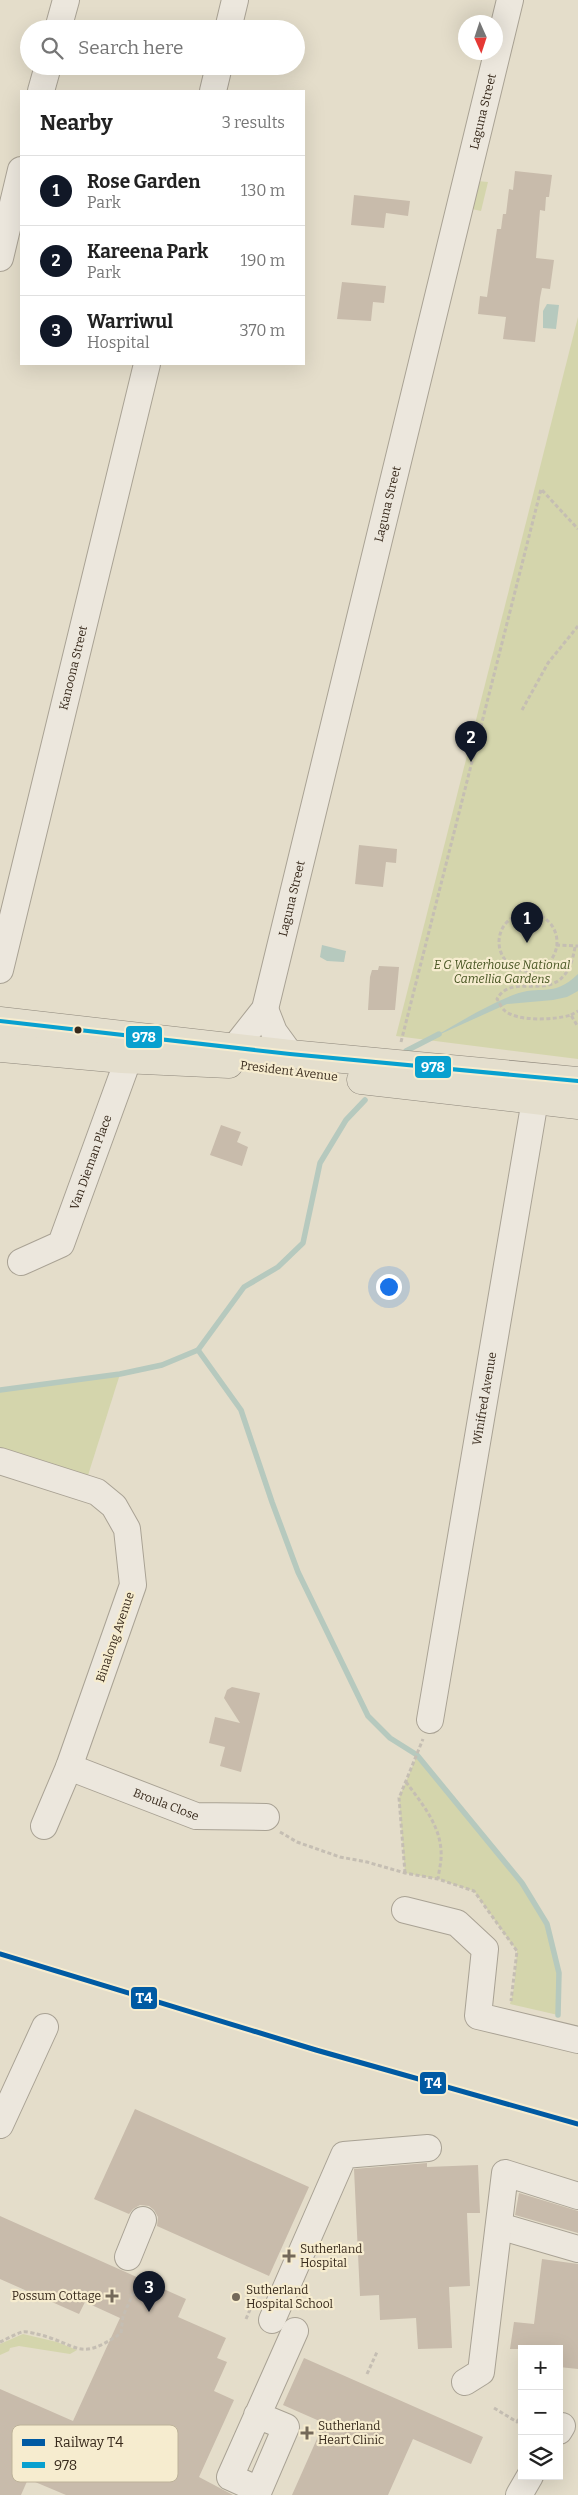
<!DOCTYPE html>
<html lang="en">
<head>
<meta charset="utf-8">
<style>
  :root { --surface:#fff; --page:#f2f2f2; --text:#222; --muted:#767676; --line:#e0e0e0; --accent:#111827 }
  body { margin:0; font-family:Bitter,serif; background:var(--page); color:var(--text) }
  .controls { position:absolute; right:15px; bottom:15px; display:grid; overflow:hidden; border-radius:0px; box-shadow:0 5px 20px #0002 }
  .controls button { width:45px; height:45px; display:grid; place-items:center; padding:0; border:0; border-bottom:1px solid var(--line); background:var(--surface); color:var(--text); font:25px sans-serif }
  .compass { position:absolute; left:458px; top:15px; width:45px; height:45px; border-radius:50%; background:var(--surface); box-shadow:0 5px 20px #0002; rotate:177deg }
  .you { position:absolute; left:388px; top:1286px; width:18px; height:18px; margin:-12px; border:4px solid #fff; border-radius:50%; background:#1a73e8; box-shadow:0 0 0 8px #1a73e833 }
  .badge { display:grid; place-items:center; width:32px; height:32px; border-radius:50%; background:var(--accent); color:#fff; font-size:16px; font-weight:700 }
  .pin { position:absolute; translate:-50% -41px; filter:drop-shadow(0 1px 2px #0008) }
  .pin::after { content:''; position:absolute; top:26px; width:18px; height:15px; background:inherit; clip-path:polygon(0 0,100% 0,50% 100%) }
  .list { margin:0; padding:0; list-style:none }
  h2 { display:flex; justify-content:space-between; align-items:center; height:65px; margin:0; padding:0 20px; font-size:21px }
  h2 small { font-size:16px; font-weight:400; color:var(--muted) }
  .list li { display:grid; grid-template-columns:32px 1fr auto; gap:15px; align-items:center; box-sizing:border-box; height:70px; padding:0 20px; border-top:1px solid var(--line) }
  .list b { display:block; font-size:19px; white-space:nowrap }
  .list p { margin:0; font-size:16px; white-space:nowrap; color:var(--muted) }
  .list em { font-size:16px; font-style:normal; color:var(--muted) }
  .icon { flex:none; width:28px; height:28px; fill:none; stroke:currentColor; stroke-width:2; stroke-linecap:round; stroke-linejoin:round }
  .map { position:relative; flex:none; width:578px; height:2495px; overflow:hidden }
  .search { position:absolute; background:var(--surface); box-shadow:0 5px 20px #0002; left:20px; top:20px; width:285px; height:55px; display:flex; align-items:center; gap:12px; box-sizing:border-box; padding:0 18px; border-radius:28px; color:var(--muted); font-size:19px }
  .panel { position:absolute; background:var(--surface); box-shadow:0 5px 20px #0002; left:20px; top:90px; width:285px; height:275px; border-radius:0px }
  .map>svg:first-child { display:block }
  .green { fill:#d4d5ac }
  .water { fill:#b6c9be }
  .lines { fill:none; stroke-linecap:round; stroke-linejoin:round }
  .stream { stroke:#b6c9be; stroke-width:5.5 }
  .building { fill:#c8bbab }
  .minor-casing { stroke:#a9a294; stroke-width:28 }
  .major-casing { stroke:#8e877b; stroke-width:29 }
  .path { stroke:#c5beb3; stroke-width:3; stroke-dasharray:4 2.5; stroke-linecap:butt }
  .minor { stroke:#ece7dd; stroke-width:26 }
  .major { stroke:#e4decd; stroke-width:28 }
  .bus-1-casing { stroke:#f6eccf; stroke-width:8 }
  .bus-1 { stroke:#08a0cf; stroke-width:4 }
  .rail-1-casing { stroke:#f6eccf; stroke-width:9 }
  .rail-1 { stroke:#005aa3; stroke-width:5 }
  .bus-dot { fill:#382a1c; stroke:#f6eccf; stroke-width:2 }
  .poi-dot { fill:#746959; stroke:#f6eccf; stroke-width:2 }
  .labels { text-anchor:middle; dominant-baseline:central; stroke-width:4.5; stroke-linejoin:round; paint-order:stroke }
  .street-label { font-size:12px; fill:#382a1c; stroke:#f6eccf }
  .park-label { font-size:12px; font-style:italic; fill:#475522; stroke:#f6eccf }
  .poi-label { font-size:12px; fill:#382a1c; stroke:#f6eccf; text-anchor:start }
  .key { fill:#f6eccf; stroke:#bdb299; stroke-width:1 }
  .key-label { font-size:14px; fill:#382a1c }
  .line-badge { stroke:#f6eccf; stroke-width:2 }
  .badge-label { font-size:14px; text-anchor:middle; font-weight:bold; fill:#fff }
</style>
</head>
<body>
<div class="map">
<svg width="578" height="2495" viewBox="0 0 578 2495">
  <rect width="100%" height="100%" fill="#e4ddca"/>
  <g class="green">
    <polygon points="477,181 488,182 481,211 472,209"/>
    <polygon points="578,317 578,1059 396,1036"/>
    <polygon points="120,1374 84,1488 0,1461 0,1390"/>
    <polygon points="416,1758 425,1766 522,1883 547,1924 559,1973 558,2015 510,2004 514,1988 517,1951 474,1891 438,1879 405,1873 399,1798"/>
    <polygon points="23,2334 57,2342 77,2350 70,2354 19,2346 10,2348 9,2351 0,2355 0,2344"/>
  </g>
  <g class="water">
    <polygon points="547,304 559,305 556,329 543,328 543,311"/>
    <polygon points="322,945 346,951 344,962 327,961 320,957"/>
    <path d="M578,974V991L567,997L553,1000L507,1004L434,1037C459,1022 486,1006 513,995C541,984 552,999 578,974Z"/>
  </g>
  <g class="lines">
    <g class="stream">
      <polyline points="406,1051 439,1034"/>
      <polyline points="198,1350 241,1410 272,1502 298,1572 368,1716 390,1738 417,1755 522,1883 547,1924 559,1973 558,2015"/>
      <polyline points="0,1390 120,1374 162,1365 198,1350 244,1287 278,1267 303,1243 320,1163 346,1120 365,1100"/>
    </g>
  </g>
  <g class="building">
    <polygon points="515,171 552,175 549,197 546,197 545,211 540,210 536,258 554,260 550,289 542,288 540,298 535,342 503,339 506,317 478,314 480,296 487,297 497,229 501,229 503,214 506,214 509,189 513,190"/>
    <polygon points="354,195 410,201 408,216 386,213 384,228 351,225"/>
    <polygon points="342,282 386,286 384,303 373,302 371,321 337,319"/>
    <polygon points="359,845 397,849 396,863 386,862 383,887 355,884"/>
    <polygon points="379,966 399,967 395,1010 368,1010 370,977 372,970 378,970"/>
    <polygon points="221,1125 241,1132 237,1142 248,1147 242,1166 210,1155"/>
    <polygon points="232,1687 260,1693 241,1772 220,1766 225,1747 209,1743 215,1717 240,1723 224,1698 227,1690"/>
    <polygon points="135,2109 309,2187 269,2276 157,2226 158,2217 154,2210 149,2206 140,2205 133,2209 129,2214 94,2199"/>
    <polygon points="427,2163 427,2167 478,2165 480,2213 467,2213 470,2286 449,2287 452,2348 418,2349 416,2318 380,2320 379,2295 360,2296 354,2169"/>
    <polygon points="519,2193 578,2211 578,2233 515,2215"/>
    <polygon points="0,2216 186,2299 178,2317 226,2338 217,2358 227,2362 214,2391 234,2400 199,2477 233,2495 66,2495 28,2479 21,2495 0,2495 0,2389 73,2421 120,2318 85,2302 79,2314 0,2279"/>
    <polygon points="542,2259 578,2264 578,2369 559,2367 559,2349 510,2349 514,2322 534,2324"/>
    <polygon points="304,2358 483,2437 471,2464 413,2439 388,2495 292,2495 324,2423 283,2405"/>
  </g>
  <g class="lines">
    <defs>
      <g id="minor">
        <polyline points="58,29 66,0"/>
        <polyline points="228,29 235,0"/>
        <polyline points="41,91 48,66"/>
        <polyline points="213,91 219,66"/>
        <polyline points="0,258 21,170"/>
        <path id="s1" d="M0,970L147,364"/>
        <polyline points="265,1009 274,1032 290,1054"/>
        <path id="s2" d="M235,1047L265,1009L510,0"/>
        <path id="s3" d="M21,1262L61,1244L128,1060"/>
        <polyline points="0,1461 97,1492 114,1506 127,1529 133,1585 69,1767 44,1826"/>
        <path id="s4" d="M430,1720L535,1100"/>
        <path id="s5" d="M69,1767L196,1816L266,1817"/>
        <polyline points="405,1910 457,1923 485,1949 478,2016 578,2040"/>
        <polyline points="0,2125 45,2027"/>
        <polyline points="499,2226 578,2249"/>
        <polyline points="128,2257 143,2220"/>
        <polyline points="272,2320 344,2155 428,2148"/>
        <polyline points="465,2382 481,2372 505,2173 578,2196"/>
        <polyline points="257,2415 286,2427 259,2490 230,2477 295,2331"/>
        <polyline points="559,2431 562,2426"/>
        <polyline points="519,2495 530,2476"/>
      </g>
      <g id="major">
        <polyline points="0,1021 290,1054 578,1081"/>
        <polyline points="0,1048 122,1059 229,1064"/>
        <polyline points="361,1080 578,1105"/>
      </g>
    </defs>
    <use href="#minor" class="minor-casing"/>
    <use href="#major" class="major-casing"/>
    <g class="path">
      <polyline points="522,710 548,663 578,626"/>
      <circle cx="528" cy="942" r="29"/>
      <polyline points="556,945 578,946"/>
      <path d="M575,947C564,1014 515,967 497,999C499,1002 501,1007 504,1010C516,1022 555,1020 571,1015L578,1027"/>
      <polyline points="571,1015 578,1011"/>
      <polyline points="401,1042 541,489 578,529"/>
      <path d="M406,1782C421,1802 440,1825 441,1851C442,1860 439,1870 438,1879"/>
      <polyline points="280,1832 297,1842 340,1857 367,1862 405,1873 438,1879 474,1891 517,1951 511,2001"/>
      <polyline points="405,1873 399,1798 423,1739"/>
      <polyline points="246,2319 257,2293"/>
      <path d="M0,2342C7,2339 15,2334 22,2332C26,2331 33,2333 37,2334C79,2344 78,2363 121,2333L123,2316L139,2281"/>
      <polyline points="367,2374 377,2352"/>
      <polyline points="494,2408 517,2422 522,2413"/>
    </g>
    <use href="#minor" class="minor"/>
    <use href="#major" class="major"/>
    <defs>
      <polyline id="bus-1" points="0,1021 290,1054 578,1081"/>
    </defs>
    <use href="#bus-1" class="bus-1-casing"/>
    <use href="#bus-1" class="bus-1"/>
    <defs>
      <polyline id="rail-1" points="0,1954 316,2050 578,2124"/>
    </defs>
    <use href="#rail-1" class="rail-1-casing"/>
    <use href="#rail-1" class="rail-1"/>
  </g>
  <circle class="bus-dot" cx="78" cy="1030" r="4.5"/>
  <g class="poi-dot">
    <path d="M286.5 2248.5h5v5h5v5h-5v5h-5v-5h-5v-5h5z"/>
    <path d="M109.5 2288.5h5v5h5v5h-5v5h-5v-5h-5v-5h5z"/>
    <circle cx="236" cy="2297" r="5"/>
    <path d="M304.5 2425.5h5v5h5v5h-5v5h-5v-5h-5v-5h5z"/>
  </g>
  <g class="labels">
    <g class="street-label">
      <text stroke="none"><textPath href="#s2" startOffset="972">Laguna Street</textPath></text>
      <text stroke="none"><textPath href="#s2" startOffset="568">Laguna Street</textPath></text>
      <text stroke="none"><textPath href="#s1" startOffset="311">Kanoona Street</textPath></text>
      <text stroke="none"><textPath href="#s2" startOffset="162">Laguna Street</textPath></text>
      <text transform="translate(289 1071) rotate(7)">President Avenue</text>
      <text stroke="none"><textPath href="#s3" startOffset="131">Van Dieman Place</textPath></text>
      <text stroke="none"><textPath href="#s4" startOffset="326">Winifred Avenue</textPath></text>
      <text transform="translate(115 1637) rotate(-71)">Binalong Avenue</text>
      <text stroke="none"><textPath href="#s5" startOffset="104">Broula Close</textPath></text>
    </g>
    <g class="park-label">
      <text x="502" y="965">E G Waterhouse National<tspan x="502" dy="14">Camellia Gardens</tspan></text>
    </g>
    <g class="poi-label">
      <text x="300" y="2249">Sutherland<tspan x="300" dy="14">Hospital</tspan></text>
      <text x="246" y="2290">Sutherland<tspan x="246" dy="14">Hospital School</tspan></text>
      <text x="101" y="2296" text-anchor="end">Possum Cottage</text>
      <text x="318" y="2426">Sutherland<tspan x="318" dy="14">Heart Clinic</tspan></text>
    </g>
  </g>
  <rect x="12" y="2425" width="166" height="57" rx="8" class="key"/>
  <rect x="22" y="2439" width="23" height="7" fill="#005aa3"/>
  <rect x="22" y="2462" width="23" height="6" fill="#08a0cf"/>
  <g class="key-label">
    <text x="54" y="2447">Railway T4</text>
    <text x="54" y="2470">978</text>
  </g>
  <g class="line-badge">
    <rect x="125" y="1025" width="38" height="24" rx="5" fill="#08a0cf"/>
    <rect x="414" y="1055" width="38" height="24" rx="5" fill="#08a0cf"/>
    <rect x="130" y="1986" width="28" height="24" rx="5" fill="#005aa3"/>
    <rect x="419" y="2071" width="28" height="24" rx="5" fill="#005aa3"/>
  </g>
  <g class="badge-label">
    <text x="144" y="1042">978</text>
    <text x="433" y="1072">978</text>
    <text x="144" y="2003">T4</text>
    <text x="433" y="2088">T4</text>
  </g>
</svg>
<div class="controls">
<button>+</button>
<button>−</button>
<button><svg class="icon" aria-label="layers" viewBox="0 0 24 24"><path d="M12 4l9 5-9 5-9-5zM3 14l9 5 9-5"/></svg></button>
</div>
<svg class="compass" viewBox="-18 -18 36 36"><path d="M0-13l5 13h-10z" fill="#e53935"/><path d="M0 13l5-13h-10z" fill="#767676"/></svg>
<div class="you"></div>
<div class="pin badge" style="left:527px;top:943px">1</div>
<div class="pin badge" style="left:471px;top:762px">2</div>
<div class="pin badge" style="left:149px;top:2312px">3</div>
<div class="search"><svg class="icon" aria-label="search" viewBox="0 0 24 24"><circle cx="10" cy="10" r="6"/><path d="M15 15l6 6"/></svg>Search here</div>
<section class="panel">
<h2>Nearby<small>3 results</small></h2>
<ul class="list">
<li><span class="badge">1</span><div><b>Rose Garden</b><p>Park</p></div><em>130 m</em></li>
<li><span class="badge">2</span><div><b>Kareena Park</b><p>Park</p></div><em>190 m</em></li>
<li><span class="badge">3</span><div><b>Warriwul</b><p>Hospital</p></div><em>370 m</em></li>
</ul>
</section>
</div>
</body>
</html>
